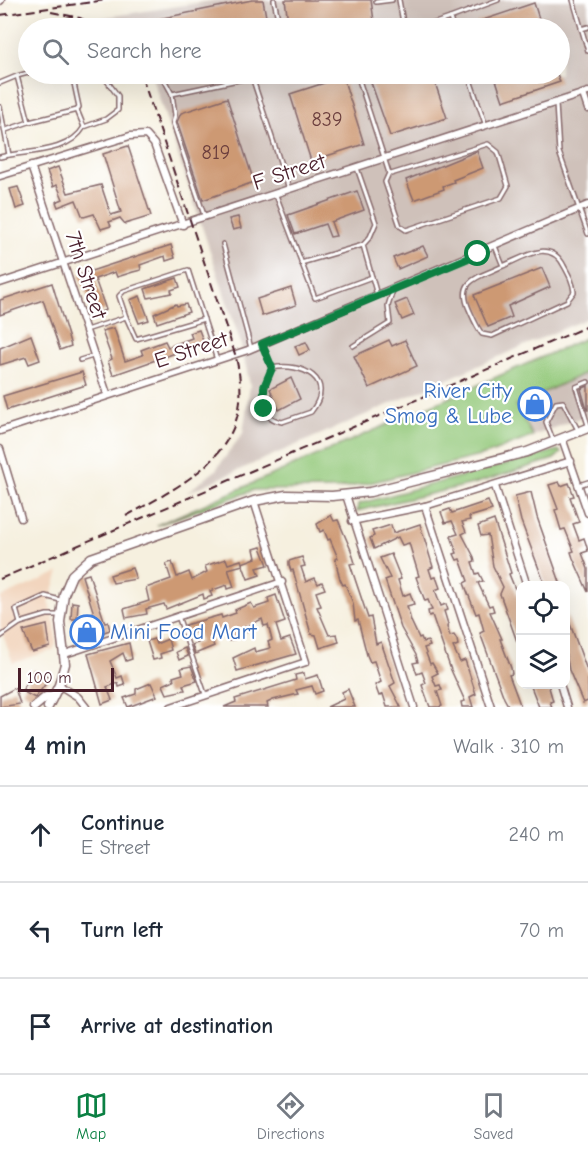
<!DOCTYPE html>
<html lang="en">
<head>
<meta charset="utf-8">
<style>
  :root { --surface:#fff; --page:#f2f2f3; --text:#1f2937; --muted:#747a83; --line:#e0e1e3; --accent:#0b8043 }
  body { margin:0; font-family:"Comic Neue",sans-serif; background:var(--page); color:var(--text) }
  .controls { position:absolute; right:18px; bottom:18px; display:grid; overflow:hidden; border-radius:12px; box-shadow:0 6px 24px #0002 }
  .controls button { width:54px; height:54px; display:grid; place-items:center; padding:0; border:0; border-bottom:2px solid var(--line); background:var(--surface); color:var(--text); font:30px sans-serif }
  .scale { position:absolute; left:18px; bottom:15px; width:96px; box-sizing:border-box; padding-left:6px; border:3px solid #4a1f2b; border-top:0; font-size:16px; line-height:21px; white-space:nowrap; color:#4a1f2b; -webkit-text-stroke:4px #fff; paint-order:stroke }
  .stop { position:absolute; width:18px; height:18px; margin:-14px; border:4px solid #0b8043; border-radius:50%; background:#fff }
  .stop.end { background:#0b8043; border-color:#fff; box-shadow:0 2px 6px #0008 }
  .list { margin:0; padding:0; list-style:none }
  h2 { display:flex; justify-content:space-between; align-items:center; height:78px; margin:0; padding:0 24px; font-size:26px }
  h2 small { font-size:20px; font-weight:400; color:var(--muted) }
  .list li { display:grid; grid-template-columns:39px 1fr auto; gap:18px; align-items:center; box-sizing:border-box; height:96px; padding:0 24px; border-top:2px solid var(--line) }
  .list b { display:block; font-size:22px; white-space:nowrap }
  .list p { margin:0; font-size:20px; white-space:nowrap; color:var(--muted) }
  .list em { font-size:20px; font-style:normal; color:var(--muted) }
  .icon { flex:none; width:33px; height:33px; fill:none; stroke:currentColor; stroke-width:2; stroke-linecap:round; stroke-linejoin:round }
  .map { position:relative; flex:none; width:588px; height:707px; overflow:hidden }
  .search { position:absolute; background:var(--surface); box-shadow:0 6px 24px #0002; left:18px; right:18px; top:18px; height:66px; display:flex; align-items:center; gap:15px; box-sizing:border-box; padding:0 21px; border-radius:33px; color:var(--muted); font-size:22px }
  .sheet { height:366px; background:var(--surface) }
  nav { display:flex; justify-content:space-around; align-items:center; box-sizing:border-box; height:84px; border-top:2px solid var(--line); background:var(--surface); font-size:16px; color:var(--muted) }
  nav a { display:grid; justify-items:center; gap:3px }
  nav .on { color:var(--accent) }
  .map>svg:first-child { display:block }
  .built { fill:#f2d5be }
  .industrial { fill:#cfc1ba }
  .green { fill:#94c97b; stroke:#6f7453; stroke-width:1.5 }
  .building { fill:#cd9973 }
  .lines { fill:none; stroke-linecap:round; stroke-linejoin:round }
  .lane-casing { stroke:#86686a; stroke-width:6 }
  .street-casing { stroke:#86686a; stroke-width:9 }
  .secondary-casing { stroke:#86686a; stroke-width:11 }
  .lane { stroke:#fff; stroke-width:3 }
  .street { stroke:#fff; stroke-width:6 }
  .secondary { stroke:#fff; stroke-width:8 }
  .rail { stroke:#4a1f2b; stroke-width:2; stroke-dasharray:9 4.5; stroke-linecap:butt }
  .route { stroke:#0b8043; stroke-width:8 }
  .labels { text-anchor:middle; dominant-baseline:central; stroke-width:4.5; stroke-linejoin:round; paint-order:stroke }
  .number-label { font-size:20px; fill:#6b3e3d }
  .street-label { font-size:22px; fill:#4a1f2b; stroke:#fff }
  .shop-label { font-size:22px; fill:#366cbe; stroke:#fff; text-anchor:end }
</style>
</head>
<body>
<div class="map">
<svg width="588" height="707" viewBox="0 0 588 707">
  <rect width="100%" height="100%" fill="#fff"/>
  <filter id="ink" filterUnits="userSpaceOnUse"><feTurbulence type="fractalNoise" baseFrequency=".0167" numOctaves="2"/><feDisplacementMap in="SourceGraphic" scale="12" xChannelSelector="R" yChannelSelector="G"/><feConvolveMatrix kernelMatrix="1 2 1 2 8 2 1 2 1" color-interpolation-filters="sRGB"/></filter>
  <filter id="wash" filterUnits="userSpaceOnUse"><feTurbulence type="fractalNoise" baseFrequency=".008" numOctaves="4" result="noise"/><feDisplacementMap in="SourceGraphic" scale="24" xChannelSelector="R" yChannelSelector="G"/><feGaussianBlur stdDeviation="1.35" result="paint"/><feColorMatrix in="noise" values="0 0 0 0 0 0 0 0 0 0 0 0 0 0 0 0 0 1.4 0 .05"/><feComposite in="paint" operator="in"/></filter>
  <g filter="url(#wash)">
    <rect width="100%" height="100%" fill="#f6f0df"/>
    <polygon class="built" points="59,572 49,603 55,624 56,644 53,650 13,663 0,627 0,598"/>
    <g class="industrial">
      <polygon points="217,0 588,0 588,318 186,493 215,471 243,433 250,385 240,341 151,74 560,74 560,28 116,28 101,18"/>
      <polygon points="588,372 588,415 533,436 516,405"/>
    </g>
    <g class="green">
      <polygon points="588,337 588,372 516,405 533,436 488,454 365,484 337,489 254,490 157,525"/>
      <polygon points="558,450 561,453 554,459 477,483 357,511 358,504"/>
    </g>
    <g id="blocks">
      <g class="building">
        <polygon points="252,0 263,0 268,28 160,28 158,19"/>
        <polygon points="285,0 371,0 375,28 289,28"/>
        <polygon points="534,3 542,28 479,28 477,22"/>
        <polygon points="368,74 432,74 447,118 390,136"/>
        <polygon points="494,74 557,74 560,82 503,101"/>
        <polygon points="343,77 364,144 311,161 290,94"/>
        <polygon points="227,98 254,182 203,200 177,122 181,113"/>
        <polygon points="128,146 151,216 125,224 120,218 109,222 111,226 101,229 94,214 84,217 82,215 76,200 58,207 56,202 63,199 57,185 53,187 47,171 58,167 68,193 101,185 111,215 121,212 103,154"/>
        <polygon points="477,151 483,168 453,180 454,182 443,186 444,189 414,200 406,180"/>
        <polygon points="18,187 25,206 16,209 10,189"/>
        <polygon points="357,191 364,210 331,222 336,236 330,237 325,224 295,234 288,215"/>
        <polygon points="238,217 241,228 233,230 229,219"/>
        <polygon points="171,245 175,258 166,261 165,256 140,265 141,270 133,272 117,277 115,272 95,279 106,310 95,314 79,275"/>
        <polygon points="423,246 428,256 398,269 393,258"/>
        <polygon points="542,268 550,287 508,306 512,317 488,327 474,295"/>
        <polygon points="177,278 180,287 171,290 172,293 148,298 145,289"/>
        <polygon points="52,283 71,346 60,350 43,300 0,315 0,300"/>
        <polygon points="291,288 296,305 262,316 257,299"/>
        <polygon points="140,296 149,320 139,323 130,300"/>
        <polygon points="407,299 414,315 402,320 395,304"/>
        <polygon points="176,304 177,306 186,304 189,312 157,323 154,314"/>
        <polygon points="114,328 125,361 143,355 141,350 165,341 168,347 192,338 190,333 199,330 204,343 113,375 108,361 112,359 102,331"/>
        <polygon points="31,335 40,360 29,364 26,357 0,365 0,348"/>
        <polygon points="389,340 392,346 405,340 417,366 369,388 354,356"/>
        <polygon points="306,342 310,350 299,355 295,346"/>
        <polygon points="82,372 86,385 7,410 3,396"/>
        <polygon points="291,378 300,399 279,410 270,389"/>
        <polygon points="588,386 588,410 587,410 581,389"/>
        <polygon points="538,396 546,400 541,411 533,407"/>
        <polygon points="559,482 561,486 569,483 574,496 570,497 579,522 573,524 579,540 584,538 586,544 588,551 582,553 588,569 588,592 573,558 571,552 574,551 565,529 561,530 555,510 558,509 549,485"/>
        <polygon points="531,492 537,517 561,585 545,585 521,521 515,496"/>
        <polygon points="488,501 492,510 469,517 470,520 462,522 466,532 462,534 474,557 475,561 472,562 476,574 479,573 483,581 478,583 489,606 492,605 494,611 490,612 502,639 500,639 511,668 512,674 509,675 521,707 509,707 504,698 480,633 484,631 479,613 476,614 464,583 468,581 460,559 457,560 454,554 457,553 451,536 458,534 452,521 445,523 441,512 450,509 452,513"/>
        <polygon points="331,515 334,521 338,520 351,550 355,563 350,564 368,618 371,617 376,644 381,642 395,683 390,686 401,707 387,707 383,694 379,696 375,685 381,682 374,661 370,662 367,655 358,620 355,621 353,603 345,584 343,585 340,579 335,559 338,558 330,539 328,540 324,530 320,532 317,524"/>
        <polygon points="494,520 511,573 509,574 520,601 520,650 500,594 503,587 493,566 488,535 481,536 478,526"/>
        <polygon points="420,524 433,567 429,569 432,578 436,577 440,588 435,590 441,606 446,604 448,610 444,611 448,624 447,627 450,636 454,635 457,640 458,645 453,647 460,662 465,660 476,694 470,697 473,707 462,707 461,702 465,701 451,670 432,615 429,616 428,611 432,610 428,600 425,601 416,577 419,576 409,543 402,545 398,537 374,549 370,538 374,536 372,531 391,525 393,533"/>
        <polygon points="261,547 268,565 257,568 260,575 248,579 242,563 256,558 254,549"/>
        <polygon points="391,554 401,579 398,580 403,596 410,593 414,604 407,606 411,621 419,638 421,637 423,642 428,641 430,646 424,648 430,664 432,663 438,673 432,676 436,686 440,685 442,690 437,691 442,706 439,707 430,707 422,685 426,683 422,672 417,674 413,663 418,662 416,655 401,628 385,580 390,578 380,558"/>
        <polygon points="302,557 305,566 301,567 306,582 315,578 318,584 322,582 325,589 316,592 321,606 317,607 329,635 337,634 339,642 320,648 316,635 311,634 293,570 291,571 289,565 289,561"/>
        <polygon points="226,559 228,564 241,560 243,565 228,569 234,587 228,589 227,585 210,591 212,596 204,599 203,594 166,609 164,604 146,609 147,614 126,618 124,609 149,601 146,588 171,579 166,564 172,562 177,577 189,572 192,580 207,572 205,566"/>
        <polygon points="132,568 136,579 113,583 110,575"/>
        <polygon points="89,574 105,623 108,622 110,630 81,640 75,624 95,617 82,576"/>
        <polygon points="276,595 285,622 276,625 281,641 290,638 296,654 237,671 233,658 254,648 255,652 270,648 268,642 272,640 268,625 264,626 262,619 245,627 247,631 237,635 238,638 229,641 226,631 210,636 214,646 195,654 192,645 200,642 197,631 188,634 185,625 221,615 222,618 236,613 235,610 251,603 254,608 269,603 268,598"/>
        <polygon points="72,602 78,603 77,619 71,619"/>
        <polygon points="566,613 588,673 588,701 583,703 569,670 566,654"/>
        <polygon points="47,625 50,647 32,652 23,631"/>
        <polygon points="154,639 156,644 168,639 171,650 160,654 161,658 153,660 147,641"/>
        <polygon points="129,643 132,659 126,661 123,653 110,661 117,678 122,676 125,685 119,687 118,683 107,687 112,700 102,704 88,654"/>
        <polygon points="185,648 188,656 179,660 176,652"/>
        <polygon points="191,666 197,681 183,685 185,690 167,694 163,685 174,680 173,677 183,674 181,668"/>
        <polygon points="34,670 50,678 35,698 22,691"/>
        <polygon points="304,673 305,679 318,675 323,691 315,694 312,686 296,690 298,694 273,700 267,703 268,707 224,707 236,702 235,699 296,680 295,675"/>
        <polygon points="151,683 157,696 128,707 124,698 136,694 136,689"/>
        <polygon points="530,684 548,684 553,701 550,702 552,707 539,707"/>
        <polygon points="15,688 20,704 0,707 0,696"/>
        <polygon points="348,689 355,707 327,707 344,699 342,692"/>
      </g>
    </g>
  </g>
  <g filter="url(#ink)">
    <use href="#blocks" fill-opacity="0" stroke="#86686a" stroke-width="1.5"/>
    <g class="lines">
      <defs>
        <g id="lane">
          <polyline points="274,0 280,28"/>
          <polyline points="399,0 404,28"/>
          <polyline points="573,0 588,51"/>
          <polyline points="376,2 392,0"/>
          <polyline points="450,18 498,0"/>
          <polyline points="145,26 146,28"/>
          <polyline points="420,28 450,18 453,28"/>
          <polyline points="581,29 588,27"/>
          <polyline points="28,73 17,76 29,122 77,110 79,107 72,74"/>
          <polyline points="161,74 172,94"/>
          <polyline points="357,74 389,173 391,174 488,144 498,152 508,186 501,198 406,230 400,226 385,182 389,173"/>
          <polyline points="468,74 486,126"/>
          <polyline points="252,77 283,74"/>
          <polyline points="0,83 17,76"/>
          <polyline points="556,104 559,152 588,234"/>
          <path d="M0,107L9,155C35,151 70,151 84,127"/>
          <polyline points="77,110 84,127 106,119 118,110 118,96 102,74"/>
          <polyline points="6,130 29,122"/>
          <polyline points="0,157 9,155"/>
          <polyline points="357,168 376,223 370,237 363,245 377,295"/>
          <polyline points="276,195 315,298 372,277"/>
          <polyline points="204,215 173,123 175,115 172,94 252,77 289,189"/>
          <polyline points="223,244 251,348"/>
          <path d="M495,246L503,266C480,277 456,279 469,309C473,318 476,326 482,334L492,336L567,301L574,292C573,282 569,275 564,266C550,238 524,257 503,266"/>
          <polyline points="301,263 363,245"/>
          <polyline points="126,317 136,339 204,319"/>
          <polyline points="86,330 126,317 119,296 124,291 188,270 217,360"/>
          <path d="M262,344L272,368C264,387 254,417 282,422L311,412C337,379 302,362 272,368"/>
          <polyline points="353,346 390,323 388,306 393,290"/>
          <polyline points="80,360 93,356"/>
          <polyline points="588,382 576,387 588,425"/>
          <polyline points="553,440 546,422 556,403 563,402 578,430"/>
          <polyline points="579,485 588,482"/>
          <polyline points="60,615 47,615 20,623 16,609 45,596 60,600"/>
          <polyline points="178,616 205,694"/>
          <polyline points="0,637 20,623"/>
        </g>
        <g id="street">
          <polyline points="0,1 1,0"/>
          <polyline points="583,94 588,109"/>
          <polyline points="31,166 107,394"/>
          <polyline points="0,176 130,136 146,135 154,144 183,225"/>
          <polyline points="0,283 588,92"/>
          <polyline points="0,431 248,350 588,205"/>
          <polyline points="562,438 588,513"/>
          <polyline points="0,449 21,518"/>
          <polyline points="495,486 527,586"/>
          <polyline points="346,495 414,707"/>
          <polyline points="425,506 491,707"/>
          <polyline points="352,521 425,506 571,461"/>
          <polyline points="65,654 282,582"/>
          <polyline points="560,684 567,707"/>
          <polyline points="59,685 78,697 86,707"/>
          <polyline points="171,707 306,662 254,501"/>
        </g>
        <g id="secondary">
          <polyline points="34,707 46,697 52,697"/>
          <polyline points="48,707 59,685 65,664 60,622 64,594 72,575 91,558 254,501 286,495 332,496 370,492 527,452 588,428"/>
        </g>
      </defs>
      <use href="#lane" class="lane-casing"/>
      <use href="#street" class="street-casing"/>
      <use href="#secondary" class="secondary-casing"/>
      <use href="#lane" class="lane"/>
      <use href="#street" class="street"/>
      <use href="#secondary" class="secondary"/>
      <g class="rail">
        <polyline points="51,12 80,18 100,28"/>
        <polyline points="0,15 106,0"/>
        <path d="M126,516C194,479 260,446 235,354L141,74"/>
        <polyline points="0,579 588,326"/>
      </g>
    </g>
  </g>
  <g class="lines" filter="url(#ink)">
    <polyline class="route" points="264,409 264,387 272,368 262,344 478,254"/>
  </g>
  <defs>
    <symbol id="shop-ring" viewBox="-11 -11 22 22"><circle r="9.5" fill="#fff" stroke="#3f7fe0" stroke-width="1.5"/><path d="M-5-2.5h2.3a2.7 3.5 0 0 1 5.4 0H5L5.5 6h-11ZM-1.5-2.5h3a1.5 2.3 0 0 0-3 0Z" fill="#3f7fe0"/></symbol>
  </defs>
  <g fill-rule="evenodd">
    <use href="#shop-ring" x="516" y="385" width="38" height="38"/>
    <use href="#shop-ring" x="68" y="613" width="38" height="38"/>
  </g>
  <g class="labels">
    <g class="number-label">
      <text x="327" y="119">839</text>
      <text x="216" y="152">819</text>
    </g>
    <g class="street-label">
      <text transform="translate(289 172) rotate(-18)">F Street</text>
      <text transform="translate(86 275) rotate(72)">7th Street</text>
      <text transform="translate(191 350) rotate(-18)">E Street</text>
    </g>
    <g class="shop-label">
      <text x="512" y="391">River City<tspan x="512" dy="25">Smog &amp; Lube</tspan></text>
      <text x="110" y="632" text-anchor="start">Mini Food Mart</text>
    </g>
  </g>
</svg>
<div class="controls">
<button><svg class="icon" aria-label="locate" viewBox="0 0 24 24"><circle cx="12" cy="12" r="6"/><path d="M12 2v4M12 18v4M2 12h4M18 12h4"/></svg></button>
<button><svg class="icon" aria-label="layers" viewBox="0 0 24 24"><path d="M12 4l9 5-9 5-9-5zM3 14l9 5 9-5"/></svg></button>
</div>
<div class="scale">100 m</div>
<div class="stop" style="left:478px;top:254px"></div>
<div class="stop end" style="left:264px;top:409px"></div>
<div class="search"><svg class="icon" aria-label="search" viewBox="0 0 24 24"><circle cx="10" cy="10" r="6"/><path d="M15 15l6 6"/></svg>Search here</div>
</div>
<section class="sheet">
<h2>4 min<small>Walk · 310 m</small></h2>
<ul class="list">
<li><svg class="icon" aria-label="ahead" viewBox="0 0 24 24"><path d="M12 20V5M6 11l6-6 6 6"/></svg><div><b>Continue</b><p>E Street</p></div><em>240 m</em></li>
<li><svg class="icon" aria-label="left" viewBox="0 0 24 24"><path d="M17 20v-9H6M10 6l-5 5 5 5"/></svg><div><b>Turn left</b></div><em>70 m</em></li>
<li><svg class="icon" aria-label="arrive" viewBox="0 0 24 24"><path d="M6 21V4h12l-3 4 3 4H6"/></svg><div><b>Arrive at destination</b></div></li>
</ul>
</section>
<nav>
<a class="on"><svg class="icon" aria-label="map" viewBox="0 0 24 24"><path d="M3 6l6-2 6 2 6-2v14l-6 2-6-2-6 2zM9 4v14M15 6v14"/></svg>Map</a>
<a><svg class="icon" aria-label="directions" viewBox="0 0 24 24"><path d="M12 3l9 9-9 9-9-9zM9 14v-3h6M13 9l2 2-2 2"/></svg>Directions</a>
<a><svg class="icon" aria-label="saved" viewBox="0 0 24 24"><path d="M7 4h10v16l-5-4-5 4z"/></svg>Saved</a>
</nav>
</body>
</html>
